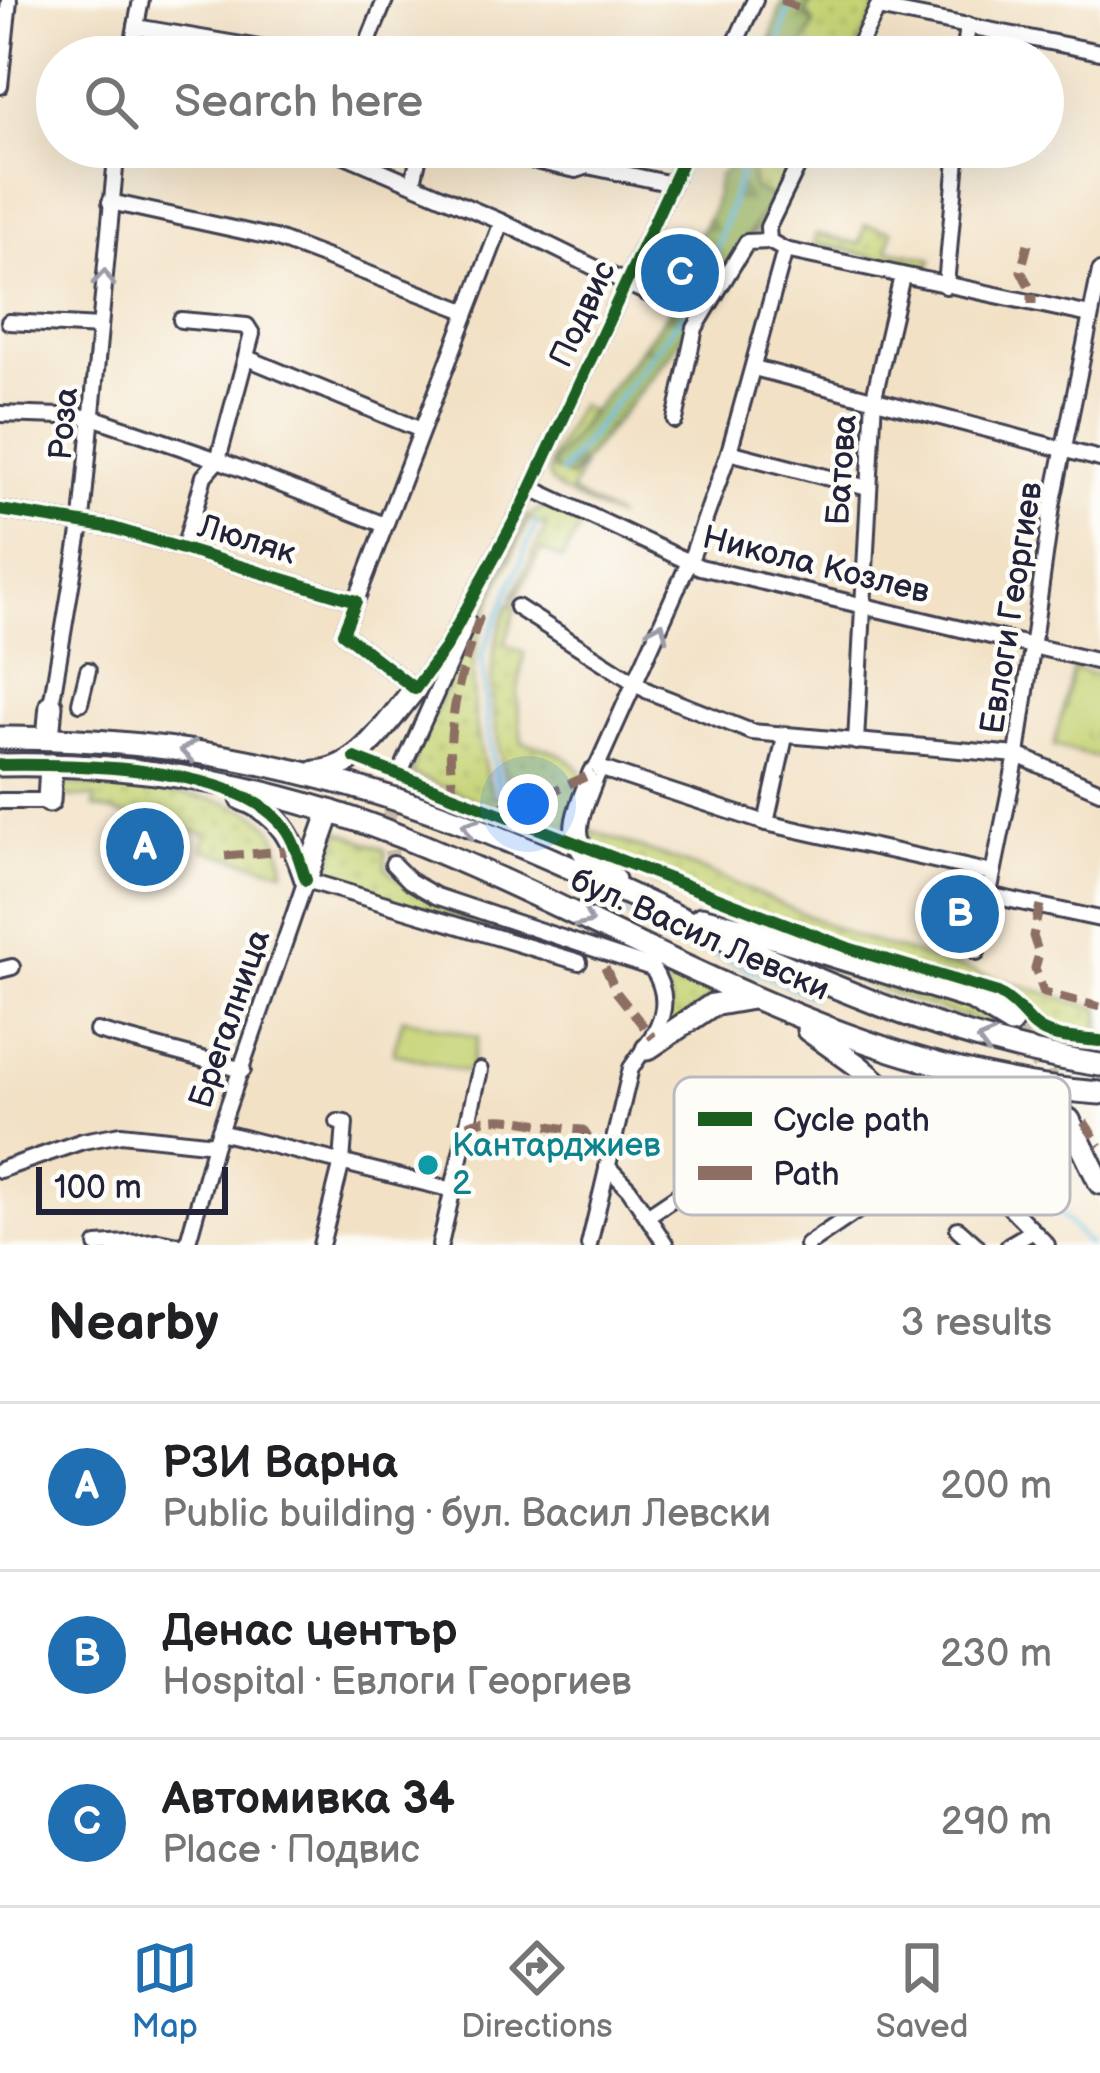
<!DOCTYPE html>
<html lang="en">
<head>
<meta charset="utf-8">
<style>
  :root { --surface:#fff; --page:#f6f6f6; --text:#202124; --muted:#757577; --line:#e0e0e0; --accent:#1f6fb2 }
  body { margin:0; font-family:"Balsamiq Sans",sans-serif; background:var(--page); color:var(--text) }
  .scale { position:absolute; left:36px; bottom:30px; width:192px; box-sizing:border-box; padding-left:12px; border:6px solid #22223b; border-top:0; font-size:33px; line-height:42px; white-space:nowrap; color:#22223b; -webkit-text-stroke:9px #fdfcf7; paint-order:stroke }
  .you { position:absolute; left:528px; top:804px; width:42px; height:42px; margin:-30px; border:9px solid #fff; border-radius:50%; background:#1a73e8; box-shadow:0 0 0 18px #1a73e833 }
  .badge { display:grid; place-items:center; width:78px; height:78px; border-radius:50%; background:var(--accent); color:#fff; font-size:39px; font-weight:700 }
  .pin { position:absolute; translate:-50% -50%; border:6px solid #fff; box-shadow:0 3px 12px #0006 }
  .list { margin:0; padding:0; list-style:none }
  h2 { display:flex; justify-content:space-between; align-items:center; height:156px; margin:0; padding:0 48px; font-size:51px }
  h2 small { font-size:39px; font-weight:400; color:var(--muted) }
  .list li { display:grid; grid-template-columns:78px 1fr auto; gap:36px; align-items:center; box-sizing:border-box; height:168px; padding:0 48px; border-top:3px solid var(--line) }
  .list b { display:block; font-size:45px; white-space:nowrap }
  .list p { margin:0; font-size:39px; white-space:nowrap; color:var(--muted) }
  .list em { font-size:39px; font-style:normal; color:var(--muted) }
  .icon { flex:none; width:66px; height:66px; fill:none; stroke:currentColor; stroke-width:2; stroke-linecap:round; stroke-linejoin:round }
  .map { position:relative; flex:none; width:1100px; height:1245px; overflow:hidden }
  .search { position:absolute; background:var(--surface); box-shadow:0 12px 48px #0002; left:36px; right:36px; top:36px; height:132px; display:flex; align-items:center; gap:30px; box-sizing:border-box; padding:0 42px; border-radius:66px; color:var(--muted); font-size:45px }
  .sheet { height:660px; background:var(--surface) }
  nav { display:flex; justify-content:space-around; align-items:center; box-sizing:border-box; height:168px; border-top:3px solid var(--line); background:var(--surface); font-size:33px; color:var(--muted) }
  nav a { display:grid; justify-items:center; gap:6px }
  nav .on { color:var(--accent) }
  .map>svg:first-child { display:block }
  .grass { fill:url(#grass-dots); stroke:#747a58; stroke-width:3 }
  .forest { fill:url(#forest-firs); stroke:#5f6c50; stroke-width:3 }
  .park { fill:url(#park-tufts); stroke:#747a58; stroke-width:3 }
  .pitch { fill:#c6d375; stroke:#747a58; stroke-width:3 }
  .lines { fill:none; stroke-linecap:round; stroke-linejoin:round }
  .stream { stroke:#64bee2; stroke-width:4.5 }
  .minor-tunnel { stroke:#c8bba9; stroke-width:14; stroke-dasharray:14 7; stroke-linecap:butt }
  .highway-tunnel { stroke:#c8bba9; stroke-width:21; stroke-dasharray:21 10; stroke-linecap:butt }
  .minor-casing { stroke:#413f50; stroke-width:20 }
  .highway-casing { stroke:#413f50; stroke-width:27 }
  .minor { stroke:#fff; stroke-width:14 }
  .highway { stroke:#fff; stroke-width:21 }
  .quiet { stroke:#8d6e63; stroke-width:9; stroke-dasharray:18 9; stroke-linecap:butt }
  .cycleway-casing { stroke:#fdfcf7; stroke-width:20 }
  .cycleway { stroke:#1b5e20; stroke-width:12 }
  .oneway { stroke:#9c9ca7 }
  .culture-dot { fill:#0f9aa8; stroke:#fdfcf7; stroke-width:4.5 }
  .labels { text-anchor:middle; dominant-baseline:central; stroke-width:9; stroke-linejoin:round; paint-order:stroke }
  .street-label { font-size:33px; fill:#22223b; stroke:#fdfcf7 }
  .culture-label { font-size:33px; fill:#0d838f; stroke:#fdfcf7; text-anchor:start }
  .key { fill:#fdfcf7; stroke:#bbbbbf; stroke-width:3 }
  .key-label { font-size:33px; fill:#22223b }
</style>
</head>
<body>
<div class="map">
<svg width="1100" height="1245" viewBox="0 0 1100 1245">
  <defs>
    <pattern id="grass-dots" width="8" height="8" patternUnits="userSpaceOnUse" patternTransform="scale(3)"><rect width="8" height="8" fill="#c6d375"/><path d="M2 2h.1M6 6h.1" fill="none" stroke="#aab566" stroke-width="1.8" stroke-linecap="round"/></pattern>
    <pattern id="forest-firs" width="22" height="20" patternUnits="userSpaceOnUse" patternTransform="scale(3)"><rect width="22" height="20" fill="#9cb566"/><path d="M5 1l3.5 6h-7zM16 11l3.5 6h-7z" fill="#7f9355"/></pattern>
    <pattern id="park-tufts" width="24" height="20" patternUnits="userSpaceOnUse" patternTransform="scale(3)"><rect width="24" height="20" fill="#c6d375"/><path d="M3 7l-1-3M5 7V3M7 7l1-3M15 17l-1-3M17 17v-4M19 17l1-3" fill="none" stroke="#aab566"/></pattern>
  </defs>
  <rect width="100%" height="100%" fill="#fdfcf7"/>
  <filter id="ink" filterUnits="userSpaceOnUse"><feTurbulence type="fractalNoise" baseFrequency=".00833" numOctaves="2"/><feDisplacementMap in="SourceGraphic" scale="24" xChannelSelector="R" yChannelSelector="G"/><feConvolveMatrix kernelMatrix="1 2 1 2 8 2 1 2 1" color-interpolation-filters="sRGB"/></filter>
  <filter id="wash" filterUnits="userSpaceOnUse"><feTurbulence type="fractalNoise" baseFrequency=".004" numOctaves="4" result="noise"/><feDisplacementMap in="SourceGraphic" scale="48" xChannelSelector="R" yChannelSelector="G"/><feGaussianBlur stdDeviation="2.7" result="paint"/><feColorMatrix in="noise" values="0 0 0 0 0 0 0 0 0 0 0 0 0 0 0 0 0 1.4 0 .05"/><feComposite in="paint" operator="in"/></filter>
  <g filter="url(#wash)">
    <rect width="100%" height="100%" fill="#f2e1c5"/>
    <g class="grass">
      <polygon points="814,0 881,0 853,57 797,57 814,24 805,11"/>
      <polygon points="136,27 312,57 131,57"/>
      <polygon points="762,147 807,147 768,227 751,235 773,197 754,190 750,171 754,154"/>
      <polygon points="865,225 892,231 888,250 932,259 929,269 814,243 816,234 860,244"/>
      <path d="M579,405L590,411L553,468L571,478L584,464L571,492L618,518C533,478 534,491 579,405Z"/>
      <path d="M548,505L583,521L562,560L541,550L515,599L512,597L546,527L529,519C511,561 485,604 476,649C467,695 480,754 493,798L507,790C494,717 478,672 510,602L517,605L505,644L524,653L517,695L522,742C546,748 569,753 583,775L566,832L558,834L411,774L416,761L413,759L526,517Z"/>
      <path d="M54,784C104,787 216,790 257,815C277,828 282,849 284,871L203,850L206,834L94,807L95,797H54Z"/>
      <path d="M587,829L708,872L854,936L1100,1009V1048C985,1030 873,991 767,943L1015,1019L621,870L616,856L589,845Z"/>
      <path d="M340,831L385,850L386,868C436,918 520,932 586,954V958L327,881Z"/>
      <polygon points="663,973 713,992 714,996 660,1035 671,1007"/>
    </g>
    <g class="forest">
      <polygon points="783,0 814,0 806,11 814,24 797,57 765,57"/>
      <path d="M731,147H762C748,159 751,173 754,189L773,197L672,352L570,478L553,469L554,461L678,300L696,253V240L713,209L719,176L732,164Z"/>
    </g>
    <polygon class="park" points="1073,669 1100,675 1100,758 1054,746"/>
    <polygon class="pitch" points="403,1018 478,1037 469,1073 393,1053"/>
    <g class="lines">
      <g class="stream">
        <polyline points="776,57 790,0"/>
        <polyline points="561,473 687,309 712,263 749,147"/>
        <polyline points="500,794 488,734 482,655 537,522"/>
        <polyline points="595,902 812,996"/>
        <polyline points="956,1099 1089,1245"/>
      </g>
    </g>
  </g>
  <g filter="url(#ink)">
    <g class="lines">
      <polyline class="minor-tunnel" points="393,864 387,824 402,769"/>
      <polyline class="highway-tunnel" points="1011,1023 1033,1049 1069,1120"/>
      <defs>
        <g id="minor">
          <polyline points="877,8 1100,52"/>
          <polyline points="136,27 312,57"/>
          <polyline points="130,57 141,0"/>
          <polyline points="362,57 385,0"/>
          <polyline points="729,57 755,0"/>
          <polyline points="853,57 880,3"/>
          <polyline points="964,57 968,25"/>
          <polyline points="0,86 9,0"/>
          <polyline points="326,147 502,222 665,302"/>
          <polyline points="496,147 498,153 576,170 588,166 672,184"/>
          <polyline points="413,182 421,147"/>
          <polyline points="110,202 275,238 466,311"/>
          <polyline points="785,250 1090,315"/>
          <polyline points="946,286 958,147"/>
          <polyline points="181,320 247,326 252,334 218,460 204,476 184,549"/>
          <polyline points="9,322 100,327"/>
          <polyline points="247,358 421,430"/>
          <polyline points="754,368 1100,459"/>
          <polyline points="0,414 92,417 218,460 385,525"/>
          <polyline points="675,420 695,328 747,242 769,241"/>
          <polyline points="729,452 868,488"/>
          <polyline points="531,488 700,567 1100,662"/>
          <polyline points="0,510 113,528 356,601 343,633 415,689 445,648 524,503 689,147"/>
          <polyline points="356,601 502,222"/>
          <polyline points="517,607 648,691 752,732 1017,755 1100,791"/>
          <polyline points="80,703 88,670"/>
          <polyline points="51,705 82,520 117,147"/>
          <polyline points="856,742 874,397 902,276"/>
          <polyline points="596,767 766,823 992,873"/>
          <polyline points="402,769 468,622"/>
          <polyline points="594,773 693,553 729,452 785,250 769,241 768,227 807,147"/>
          <polyline points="0,801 49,801"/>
          <polyline points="766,823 785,737"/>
          <path d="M393,864L410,881L436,896L652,968C679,1008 653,1035 631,1068L589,1245"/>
          <polyline points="988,895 1100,919"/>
          <polyline points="977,952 1017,755 1052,506 1100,271"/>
          <polyline points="0,970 12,967"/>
          <polyline points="97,1031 243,1070"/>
          <polyline points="219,1132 453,1190"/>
          <polyline points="607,1166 629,1189 666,1245"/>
          <polyline points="0,1170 83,1141 121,1134 215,1144"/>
          <polyline points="647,1216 744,1151"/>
          <polyline points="958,1229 976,1245"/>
          <polyline points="97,1245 158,1241 179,1245"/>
          <polyline points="187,1245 215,1144 306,880 579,962"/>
          <polyline points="321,1245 342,1162 345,1123 338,1122"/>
          <polyline points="440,1245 480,1070"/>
          <polyline points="807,1245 951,1147 1047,1245"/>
          <polyline points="1009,1245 1033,1231"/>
        </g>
        <g id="highway">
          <path d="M0,738C156,737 309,765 455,820C671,901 869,1030 1100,1065"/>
          <polyline points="48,738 51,705"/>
          <path d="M0,765C137,762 274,786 402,837C632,928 847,1075 1100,1093"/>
          <path d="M315,772C360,770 388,720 415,689"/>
          <path d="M594,773C573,828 562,841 614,880"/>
          <path d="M242,799C282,814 293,841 306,880"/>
          <polyline points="49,801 51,765"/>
          <polyline points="306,879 330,811"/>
          <polyline points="701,918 763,934 972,999 1011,1023"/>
          <polyline points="808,1030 857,1065 951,1147"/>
          <polyline points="647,1049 712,1005 752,998"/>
          <polyline points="1069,1120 1100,1183"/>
        </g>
      </defs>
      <use href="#minor" class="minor-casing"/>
      <use href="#highway" class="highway-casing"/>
      <use href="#minor" class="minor"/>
      <use href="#highway" class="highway"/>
      <g class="quiet">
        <polyline points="781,0 805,11"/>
        <polyline points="1028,244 1021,271 1032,292 1032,304"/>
        <path d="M454,795C443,735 459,675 479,619L471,615"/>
        <polyline points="492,809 544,795 594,773"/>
        <polyline points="225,856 296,850"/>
        <polyline points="1040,905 1033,936 1039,954 1035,968 1044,993 1100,1007"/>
        <polyline points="605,967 617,993 653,1038"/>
        <polyline points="1084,1122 1100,1146"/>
        <path d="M468,1125C505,1109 544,1129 583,1130L607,1166"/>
      </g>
      <defs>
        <g id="cycleway">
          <polyline points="0,510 113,528 356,601 343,633 415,689 445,648 524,503 689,147"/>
          <path d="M355,758L851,949L998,993C1014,1002 1021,1012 1034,1025C1051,1040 1079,1038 1100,1041"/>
          <path d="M0,765C72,764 228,765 279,821C294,836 299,860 306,880"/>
        </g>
      </defs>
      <use href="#cycleway" class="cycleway-casing"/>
      <use href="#cycleway" class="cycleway"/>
    </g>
    <defs><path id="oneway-chevron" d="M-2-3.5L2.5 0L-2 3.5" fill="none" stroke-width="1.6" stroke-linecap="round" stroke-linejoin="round" transform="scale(3)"/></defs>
    <g class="oneway">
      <use href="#oneway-chevron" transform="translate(104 278) rotate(-85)"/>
      <use href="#oneway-chevron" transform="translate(659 630) rotate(-65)"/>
      <use href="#oneway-chevron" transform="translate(188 751) rotate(-172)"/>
      <use href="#oneway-chevron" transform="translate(470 827) rotate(-158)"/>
      <use href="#oneway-chevron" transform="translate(585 919) rotate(25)"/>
      <use href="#oneway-chevron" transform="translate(985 1041) rotate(-165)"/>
    </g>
  </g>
  <circle class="culture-dot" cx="428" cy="1165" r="12"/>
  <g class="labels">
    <g class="street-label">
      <text transform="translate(583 314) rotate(-65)">Подвис</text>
      <text transform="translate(64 424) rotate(-85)">Роза</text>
      <text transform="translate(842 470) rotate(-86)">Батова</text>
      <text transform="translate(247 540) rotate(17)">Люляк</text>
      <text transform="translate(816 565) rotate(14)">Никола Козлев</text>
      <text transform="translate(1012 608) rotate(-81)">Евлоги Георгиев</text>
      <text transform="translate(700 935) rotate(24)">бул. Васил Левски</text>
      <text transform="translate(230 1019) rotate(-71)">Брегалница</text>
    </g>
    <g class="culture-label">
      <text x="452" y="1146">Кантарджиев<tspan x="452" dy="38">2</tspan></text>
    </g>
  </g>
  <rect x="674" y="1077" width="396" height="138" rx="18" class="key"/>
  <rect x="698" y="1112" width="54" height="14" fill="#1b5e20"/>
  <rect x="698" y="1166" width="54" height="14" fill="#8d6e63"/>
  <g class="key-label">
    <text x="773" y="1131">Cycle path</text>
    <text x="773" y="1185">Path</text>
  </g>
</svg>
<div class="scale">100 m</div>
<div class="you"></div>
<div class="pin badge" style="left:145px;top:847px">A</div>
<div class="pin badge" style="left:960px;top:914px">B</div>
<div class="pin badge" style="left:680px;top:273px">C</div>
<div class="search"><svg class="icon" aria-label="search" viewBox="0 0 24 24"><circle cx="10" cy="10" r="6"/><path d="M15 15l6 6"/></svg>Search here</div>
</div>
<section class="sheet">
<h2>Nearby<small>3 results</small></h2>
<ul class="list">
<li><span class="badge">A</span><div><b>РЗИ Варна</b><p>Public building · бул. Васил Левски</p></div><em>200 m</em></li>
<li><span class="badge">B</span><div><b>Денас център</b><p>Hospital · Евлоги Георгиев</p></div><em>230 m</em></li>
<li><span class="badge">C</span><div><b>Автомивка 34</b><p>Place · Подвис</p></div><em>290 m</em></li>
</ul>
</section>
<nav>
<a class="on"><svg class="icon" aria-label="map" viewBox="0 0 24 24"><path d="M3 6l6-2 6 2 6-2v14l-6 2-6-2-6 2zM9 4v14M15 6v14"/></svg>Map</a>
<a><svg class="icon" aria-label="directions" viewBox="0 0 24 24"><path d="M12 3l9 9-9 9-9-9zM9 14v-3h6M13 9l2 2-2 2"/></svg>Directions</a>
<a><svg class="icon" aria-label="saved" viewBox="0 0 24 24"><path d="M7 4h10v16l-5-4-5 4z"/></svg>Saved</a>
</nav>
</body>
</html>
